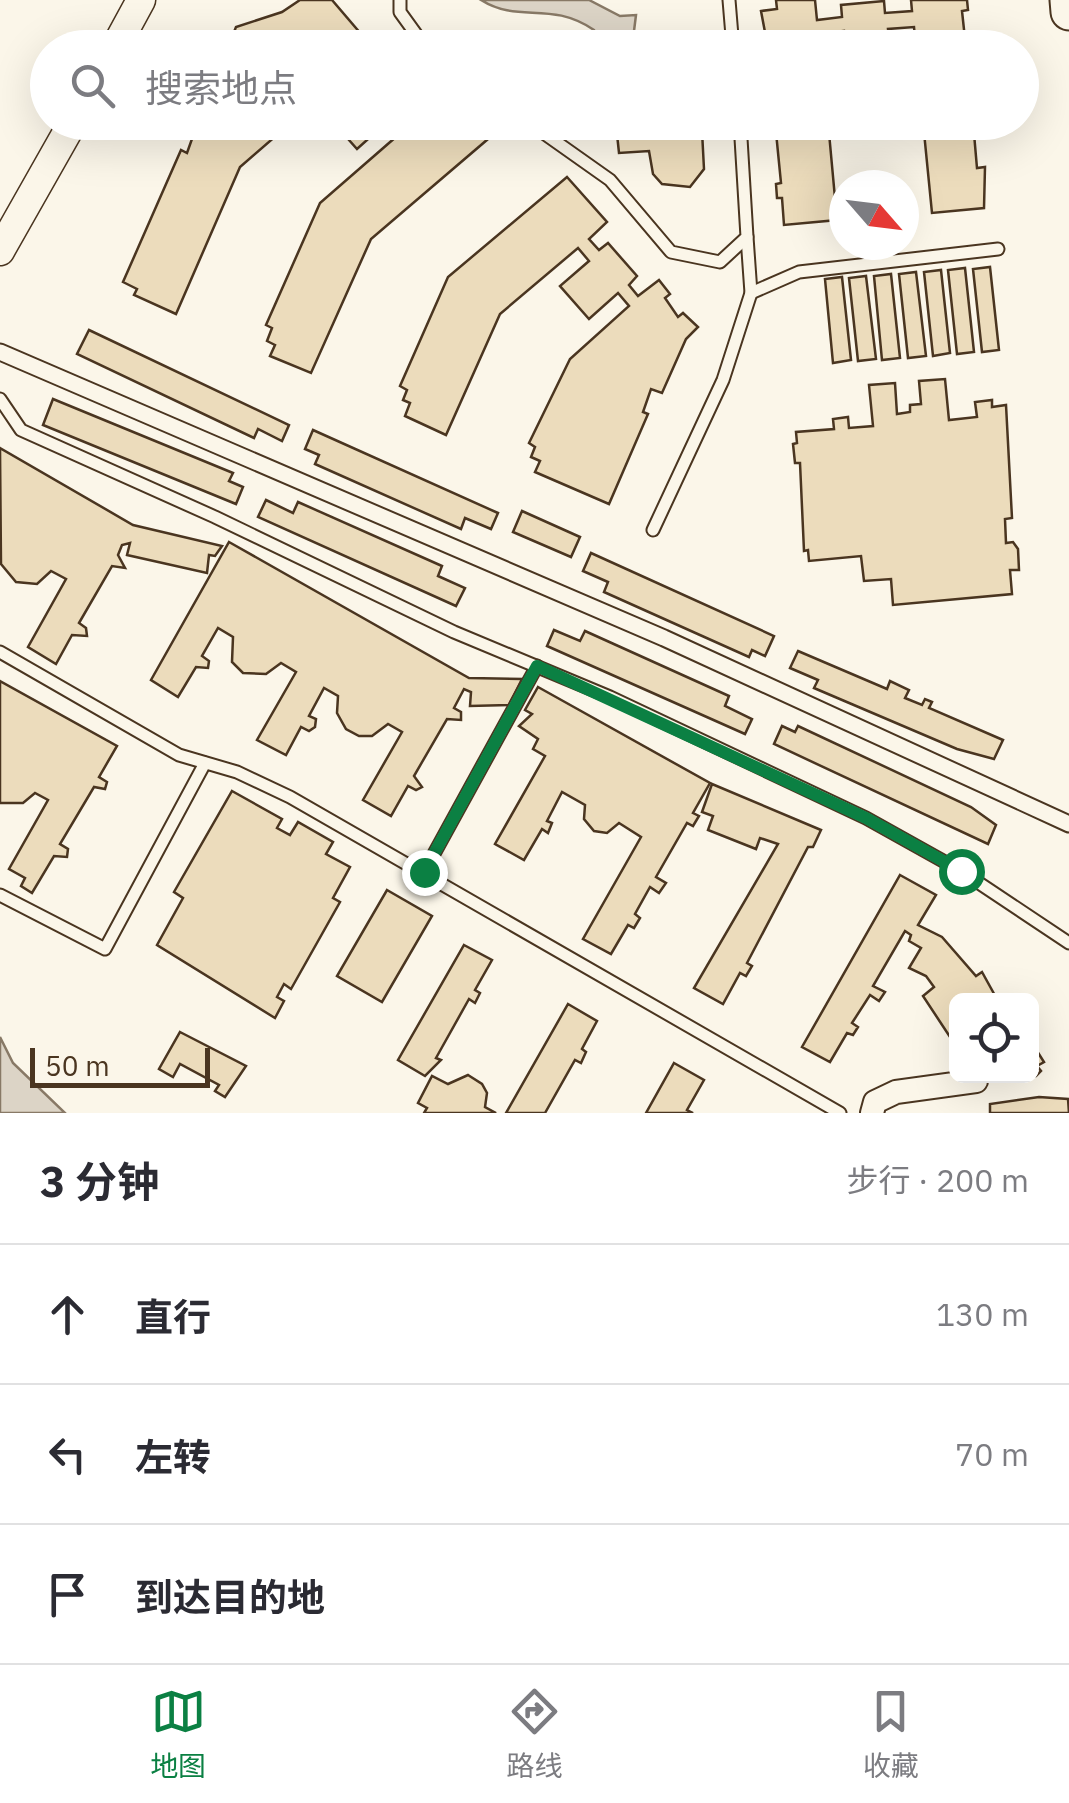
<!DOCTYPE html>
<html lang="zh">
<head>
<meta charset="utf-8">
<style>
  :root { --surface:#fff; --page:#f7f7f7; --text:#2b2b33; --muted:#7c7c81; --line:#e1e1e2; --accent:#0b8043 }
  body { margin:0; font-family:"IBM Plex Sans","Noto Sans SC",sans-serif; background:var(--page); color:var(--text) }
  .controls { position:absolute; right:30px; bottom:30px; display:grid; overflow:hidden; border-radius:15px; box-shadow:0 10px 40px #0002 }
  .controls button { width:90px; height:90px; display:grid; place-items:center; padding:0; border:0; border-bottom:2px solid var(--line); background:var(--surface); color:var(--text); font:50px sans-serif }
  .compass { position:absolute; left:829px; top:170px; width:90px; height:90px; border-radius:50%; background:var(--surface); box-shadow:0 10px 40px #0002; rotate:118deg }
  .scale { position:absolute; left:30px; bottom:25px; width:180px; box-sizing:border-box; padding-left:10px; border:5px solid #4a3520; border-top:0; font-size:28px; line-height:35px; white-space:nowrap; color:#4a3520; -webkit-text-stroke:8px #fbf6e9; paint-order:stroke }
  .stop { position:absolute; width:30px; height:30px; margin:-22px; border:8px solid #0b8043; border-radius:50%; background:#fff }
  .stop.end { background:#0b8043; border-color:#fff; box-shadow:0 2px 10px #0008 }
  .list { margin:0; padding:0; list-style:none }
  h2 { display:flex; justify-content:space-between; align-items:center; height:130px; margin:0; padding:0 40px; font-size:42px }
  h2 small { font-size:32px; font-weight:400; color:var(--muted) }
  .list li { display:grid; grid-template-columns:65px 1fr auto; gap:30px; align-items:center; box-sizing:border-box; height:140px; padding:0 40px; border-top:2px solid var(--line) }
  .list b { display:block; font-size:38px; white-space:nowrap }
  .list em { font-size:32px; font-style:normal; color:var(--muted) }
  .icon { flex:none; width:55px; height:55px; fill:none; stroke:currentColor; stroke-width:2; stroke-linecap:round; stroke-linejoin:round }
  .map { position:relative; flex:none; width:1069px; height:1113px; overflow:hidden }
  .search { position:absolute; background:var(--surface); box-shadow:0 10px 40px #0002; left:30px; right:30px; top:30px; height:110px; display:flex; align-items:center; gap:25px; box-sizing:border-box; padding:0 35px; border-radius:55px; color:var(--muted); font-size:38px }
  .sheet { height:550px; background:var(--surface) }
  nav { display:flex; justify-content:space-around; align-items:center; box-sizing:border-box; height:140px; border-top:2px solid var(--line); background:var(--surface); font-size:28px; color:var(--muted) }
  nav a { display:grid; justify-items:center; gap:5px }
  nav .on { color:var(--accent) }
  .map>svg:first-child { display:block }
  .water { fill:#dcd4c6; stroke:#887966; stroke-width:2.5 }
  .building { fill:#ecdcbc; stroke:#4a3520; stroke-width:2.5 }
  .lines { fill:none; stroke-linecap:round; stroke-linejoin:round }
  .service-casing { stroke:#4a3520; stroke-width:15 }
  .pedestrian-casing { stroke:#4a3520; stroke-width:19 }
  .minor-casing { stroke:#4a3520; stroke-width:26 }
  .tertiary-casing { stroke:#4a3520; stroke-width:31 }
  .primary-casing { stroke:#4a3520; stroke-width:39 }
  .service { stroke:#fbf6e9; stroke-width:11 }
  .pedestrian { stroke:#fbf6e9; stroke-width:15 }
  .minor { stroke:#fbf6e9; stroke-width:22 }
  .tertiary { stroke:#fbf6e9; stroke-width:28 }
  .primary { stroke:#fbf6e9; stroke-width:35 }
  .route { stroke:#0b8043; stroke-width:12 }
</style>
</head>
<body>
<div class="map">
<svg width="1069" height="1113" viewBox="0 0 1069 1113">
  <rect width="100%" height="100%" fill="#fbf6e9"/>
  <g class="water">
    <path d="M481,0H589L620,16L636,15L632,47H596L594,30C550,0 519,24 481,0Z"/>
    <polygon points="0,1037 13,1063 65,1113 0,1113"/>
  </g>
  <g class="building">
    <polygon points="300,0 332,0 373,48 235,48 230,42 236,27 282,12"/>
    <polygon points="776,0 815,0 817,20 842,17 841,5 884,1 885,13 912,11 911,0 967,0 968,10 962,11 966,48 916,48 914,27 888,29 890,48 846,48 844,31 819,34 820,48 768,48 761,11 777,9"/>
    <polygon points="198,122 292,122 240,167 176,314 134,295 137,289 123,282 181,150 187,153"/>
    <polygon points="333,122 405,122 408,127 413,122 473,122 488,139 371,239 311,373 270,356 275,345 267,341 272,328 266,325 320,203 397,136 386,123 357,149"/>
    <polygon points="657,122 658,133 702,131 704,169 690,187 662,184 653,174 649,151 619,153 616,125"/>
    <polygon points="775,122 828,122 837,220 784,225 782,198 777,198 776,184 781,183"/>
    <polygon points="923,122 973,122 977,168 985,167 984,208 932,213"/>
    <polygon points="567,177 607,222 589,239 599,250 608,243 637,276 629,285 638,296 659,280 670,294 665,298 678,317 683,313 698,327 686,339 662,393 651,389 643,412 648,414 609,504 535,472 540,461 531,457 535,447 529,443 570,359 629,306 618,293 589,319 560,286 589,261 578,248 500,314 446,435 405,416 410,403 403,400 407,390 400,386 448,277"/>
    <polygon points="990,267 999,350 982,352 973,269"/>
    <polygon points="965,268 974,352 957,354 948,270"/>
    <polygon points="941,270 950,353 933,356 924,272"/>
    <polygon points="916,272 926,356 908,358 899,274"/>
    <polygon points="891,274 900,358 882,360 874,276"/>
    <polygon points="866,276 876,359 858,361 849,278"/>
    <polygon points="842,277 851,360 833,363 825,279"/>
    <polygon points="89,330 289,425 282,441 258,429 254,438 77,354"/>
    <polygon points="945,379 949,420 977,417 975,402 992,400 992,407 1006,405 1012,518 1005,519 1006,543 1013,542 1018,549 1019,570 1010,570 1012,594 893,605 891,579 864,581 861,556 809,561 808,550 804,551 800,463 795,463 793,444 797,443 796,432 834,429 833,419 848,417 849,428 873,426 869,385 895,383 897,414 910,412 910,405 921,404 919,381"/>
    <polygon points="53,399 233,473 229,481 243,487 236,504 43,425"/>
    <polygon points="313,430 498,513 491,529 465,518 461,529 315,464 319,455 305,449"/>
    <polygon points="0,448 133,525 222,546 215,556 209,555 207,573 127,555 130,543 122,545 118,555 125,568 112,566 79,623 86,628 87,636 72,635 56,664 28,647 66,579 51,571 37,584 16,582 1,564"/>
    <polygon points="266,500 293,513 298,502 442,566 438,576 465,588 456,606 258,517"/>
    <polygon points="522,511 580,537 571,557 513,532"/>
    <polygon points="229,542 469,678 522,679 509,705 470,706 471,692 464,689 454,708 461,712 461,720 447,719 414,776 422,787 416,790 408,786 391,816 363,800 402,732 388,724 372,736 359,736 346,729 337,713 338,696 324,688 309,716 316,719 315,727 309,731 301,727 286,755 257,740 296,672 281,663 266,674 243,673 232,662 233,637 218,628 202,656 209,661 208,668 196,667 178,697 151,680"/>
    <polygon points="591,553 774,636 765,656 752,650 749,657 604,592 608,582 583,571"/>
    <polygon points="554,630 580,641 585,631 729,696 725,706 752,719 745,734 547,646"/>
    <polygon points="798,651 887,689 890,681 909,690 905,698 922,705 925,699 932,702 929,708 1003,740 994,759 957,749 814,688 818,680 790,668"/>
    <polygon points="0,681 117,746 99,777 107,782 105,789 94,787 60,844 68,849 67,857 54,856 32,893 21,886 25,878 9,869 48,800 35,793 23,803 0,803"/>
    <polygon points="538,687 710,783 693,813 699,816 693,826 687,823 656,877 666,883 659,893 650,887 635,914 640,918 634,928 628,925 611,954 583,939 641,837 619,823 607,833 594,831 584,819 585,805 562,792 547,821 552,823 548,833 542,829 524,860 495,844 545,756 533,749 538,739 519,726 532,714 525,710"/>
    <polygon points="782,726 795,732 798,726 971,807 996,825 988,844 774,744"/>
    <polygon points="712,784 821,830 813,847 808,847 747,963 752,966 746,976 740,973 723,1004 694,988 778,844 760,838 756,849 708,830 713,816 702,812"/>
    <polygon points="232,791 282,819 277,828 290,835 298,822 333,842 326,854 350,867 333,898 340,902 291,989 284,984 277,997 284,1001 275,1018 157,945 183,898 174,892"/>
    <polygon points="900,875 936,895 918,925 942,937 976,976 982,972 998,1001 956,1001 956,1046 923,996 934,987 926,976 909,968 921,948 909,941 911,935 905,931 873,986 885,992 879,1001 870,995 852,1023 858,1027 853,1035 847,1033 830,1062 802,1047"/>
    <polygon points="387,890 432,916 382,1002 337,976"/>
    <polygon points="464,945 492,960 475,990 480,993 475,1003 469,999 436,1058 441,1060 425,1076 398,1060"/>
    <polygon points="568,1004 597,1021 582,1049 586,1052 581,1063 575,1060 545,1113 506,1113"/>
    <polygon points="180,1032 246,1066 225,1097 215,1091 219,1085 180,1064 173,1077 159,1069"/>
    <polygon points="1037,1051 1044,1062 1037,1066 1041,1071 1036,1076 997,1080 994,1076 1032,1076 1032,1055"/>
    <polygon points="674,1063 704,1080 687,1110 693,1113 646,1113"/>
    <polygon points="468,1075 482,1084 487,1093 485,1107 496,1113 424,1113 427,1108 418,1103 432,1076 448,1084"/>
    <polygon points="1039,1097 1068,1099 1069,1113 990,1113 990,1104"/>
  </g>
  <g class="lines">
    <defs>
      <g id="service">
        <polyline points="400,0 400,12 426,48"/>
        <polyline points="729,0 733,48"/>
        <polyline points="528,122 610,180 671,252 720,262 747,237 740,122"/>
        <polyline points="751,293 799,272 998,249"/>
        <polyline points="0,399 21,430 215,517 454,632 610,697 866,818 961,871 1069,943"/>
        <polyline points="653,530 723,380 751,293 747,237"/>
        <polyline points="0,652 179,755 237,772 290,797 840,1113"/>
        <polyline points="424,872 537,666"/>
        <polyline points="0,895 105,949 205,763"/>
      </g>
      <polyline id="pedestrian" points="0,352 664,638 1069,824"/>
      <polyline id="minor" points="872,1113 875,1102 896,1092 976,1081"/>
      <g id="tertiary">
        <polyline points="115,48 141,0"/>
        <polyline points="0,251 73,122"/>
      </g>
      <polyline id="primary" points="1068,0 1069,12"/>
    </defs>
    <use href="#service" class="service-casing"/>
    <use href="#pedestrian" class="pedestrian-casing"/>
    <use href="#minor" class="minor-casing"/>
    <use href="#tertiary" class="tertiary-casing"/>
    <use href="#primary" class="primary-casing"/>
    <use href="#service" class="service"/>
    <use href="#pedestrian" class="pedestrian"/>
    <use href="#minor" class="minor"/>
    <use href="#tertiary" class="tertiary"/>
    <use href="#primary" class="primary"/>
  </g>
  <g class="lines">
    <polyline class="route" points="424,872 537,666 866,818 961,871"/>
  </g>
</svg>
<div class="controls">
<button><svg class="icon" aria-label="locate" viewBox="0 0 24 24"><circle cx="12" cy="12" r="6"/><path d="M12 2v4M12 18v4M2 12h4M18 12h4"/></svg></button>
</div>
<svg class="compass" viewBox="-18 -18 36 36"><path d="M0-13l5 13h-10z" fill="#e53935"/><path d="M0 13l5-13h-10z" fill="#7c7c81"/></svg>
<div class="scale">50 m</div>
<div class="stop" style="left:961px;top:871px"></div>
<div class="stop end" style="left:424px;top:872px"></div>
<div class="search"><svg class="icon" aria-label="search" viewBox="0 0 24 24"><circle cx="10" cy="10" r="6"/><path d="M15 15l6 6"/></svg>搜索地点</div>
</div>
<section class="sheet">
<h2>3 分钟<small>步行 · 200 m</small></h2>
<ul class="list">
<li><svg class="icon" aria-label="ahead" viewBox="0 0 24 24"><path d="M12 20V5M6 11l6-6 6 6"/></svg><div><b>直行</b></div><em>130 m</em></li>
<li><svg class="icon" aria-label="left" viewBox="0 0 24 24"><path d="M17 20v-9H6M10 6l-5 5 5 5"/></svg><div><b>左转</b></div><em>70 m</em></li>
<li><svg class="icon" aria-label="arrive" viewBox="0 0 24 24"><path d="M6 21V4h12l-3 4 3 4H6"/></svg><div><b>到达目的地</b></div></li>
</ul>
</section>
<nav>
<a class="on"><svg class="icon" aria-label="map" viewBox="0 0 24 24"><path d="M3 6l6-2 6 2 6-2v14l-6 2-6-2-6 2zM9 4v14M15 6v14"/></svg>地图</a>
<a><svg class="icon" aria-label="directions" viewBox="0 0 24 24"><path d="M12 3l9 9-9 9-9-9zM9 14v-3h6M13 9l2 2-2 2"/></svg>路线</a>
<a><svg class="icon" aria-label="saved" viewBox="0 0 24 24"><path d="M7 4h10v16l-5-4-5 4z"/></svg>收藏</a>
</nav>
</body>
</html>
